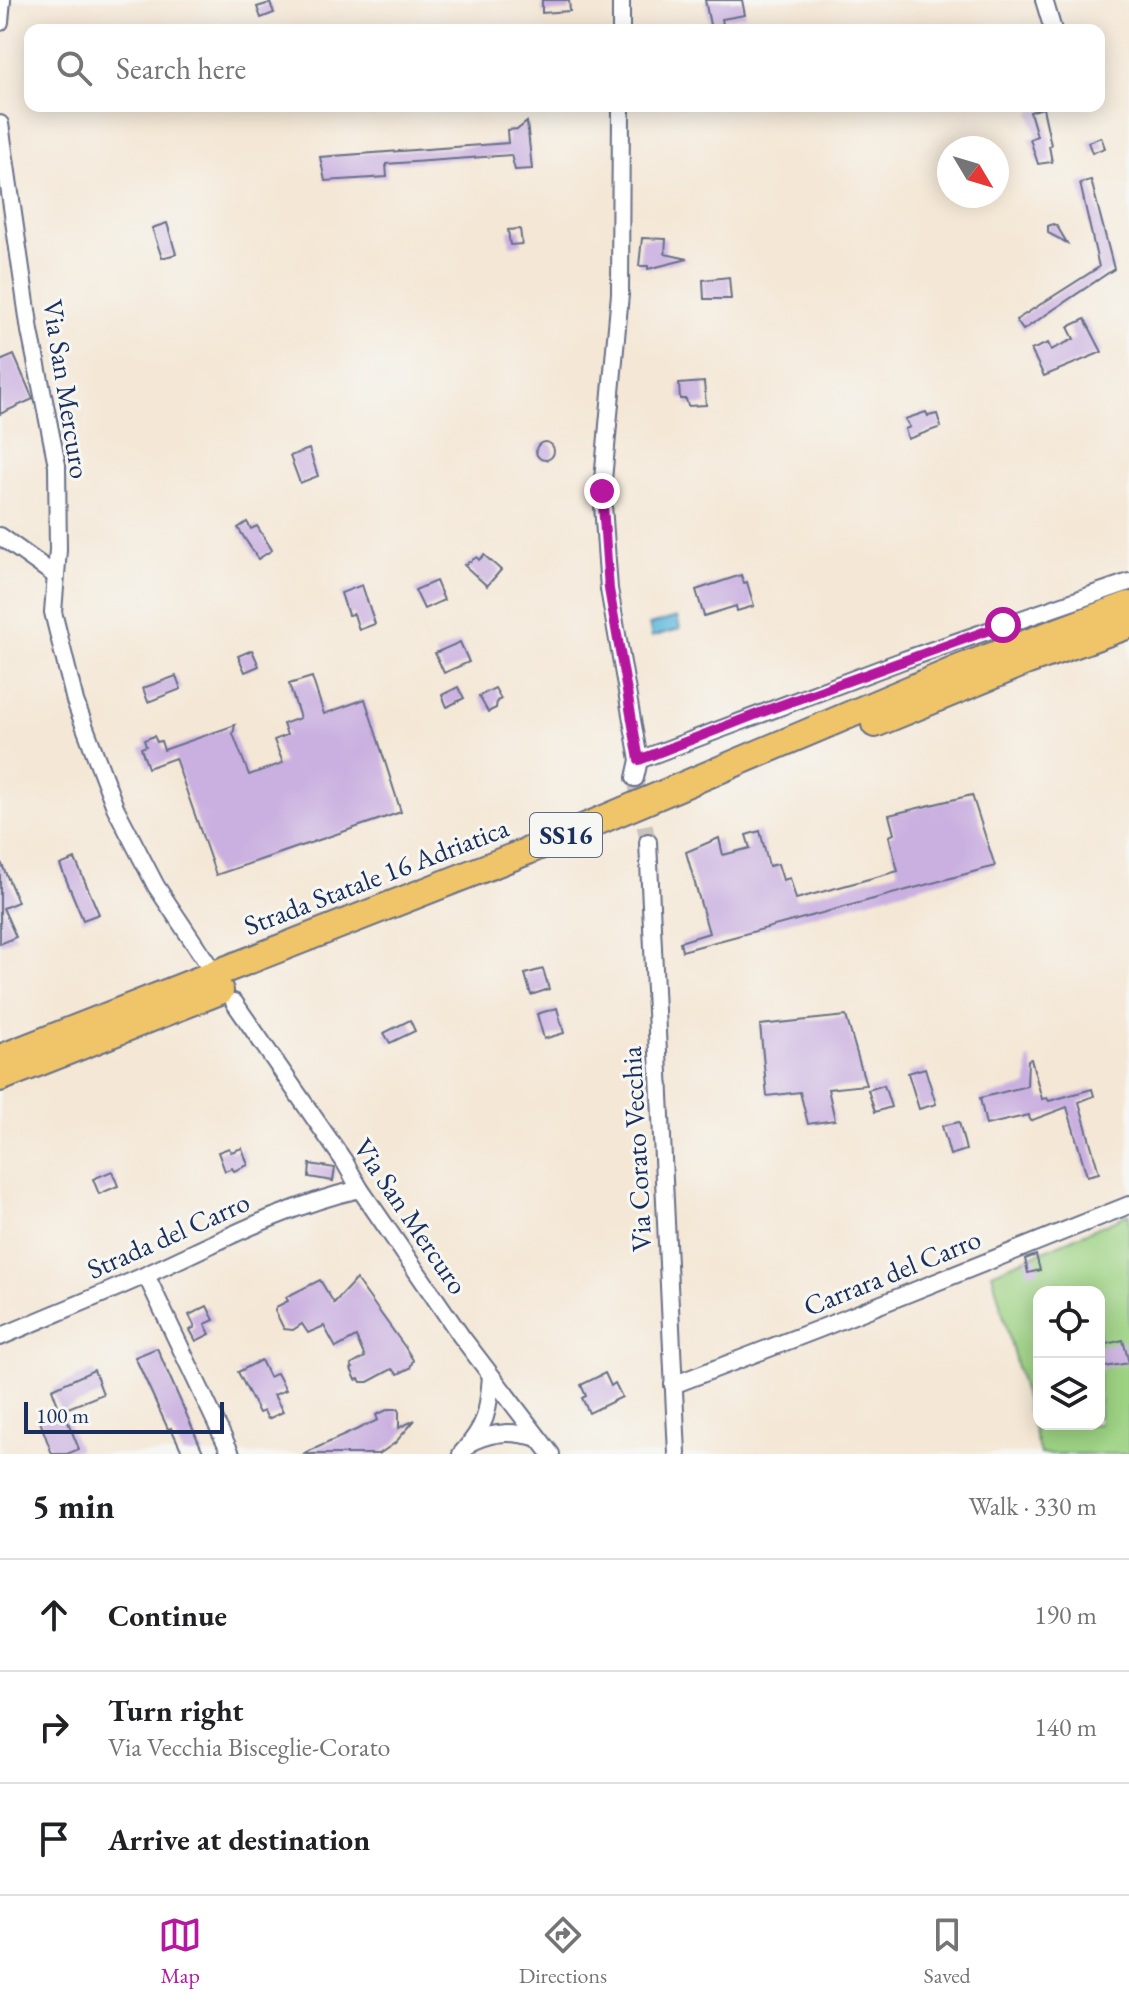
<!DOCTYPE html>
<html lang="en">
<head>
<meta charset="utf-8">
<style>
  :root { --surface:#fff; --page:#f6f6f6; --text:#202124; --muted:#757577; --line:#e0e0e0; --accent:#b5179e }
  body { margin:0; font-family:"EB Garamond",serif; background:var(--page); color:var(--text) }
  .controls { position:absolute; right:24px; bottom:24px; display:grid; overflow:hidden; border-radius:16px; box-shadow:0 4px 20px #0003 }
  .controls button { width:72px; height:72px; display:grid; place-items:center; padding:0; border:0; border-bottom:2px solid var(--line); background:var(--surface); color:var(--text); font:40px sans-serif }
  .compass { position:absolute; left:937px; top:136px; width:72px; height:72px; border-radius:50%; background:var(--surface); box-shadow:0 4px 20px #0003; rotate:128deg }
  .scale { position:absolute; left:24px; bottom:20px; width:200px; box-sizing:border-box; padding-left:8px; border:4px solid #1b2f5e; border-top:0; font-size:22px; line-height:28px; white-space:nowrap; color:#1b2f5e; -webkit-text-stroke:6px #f6f6f2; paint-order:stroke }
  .stop { position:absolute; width:24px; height:24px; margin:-18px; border:6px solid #b5179e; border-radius:50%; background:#fff }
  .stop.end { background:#b5179e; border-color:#fff; box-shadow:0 2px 8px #0008 }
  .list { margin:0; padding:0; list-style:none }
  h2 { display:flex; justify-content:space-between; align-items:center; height:104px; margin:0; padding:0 32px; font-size:34px }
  h2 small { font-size:26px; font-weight:400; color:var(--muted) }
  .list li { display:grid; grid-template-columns:52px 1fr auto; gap:24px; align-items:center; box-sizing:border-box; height:112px; padding:0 32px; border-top:2px solid var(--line) }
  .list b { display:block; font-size:30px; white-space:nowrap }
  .list p { margin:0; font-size:26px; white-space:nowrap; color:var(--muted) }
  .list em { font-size:26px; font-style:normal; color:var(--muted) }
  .icon { flex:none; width:44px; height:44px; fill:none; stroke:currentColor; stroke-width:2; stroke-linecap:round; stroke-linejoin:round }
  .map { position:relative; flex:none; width:1129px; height:1454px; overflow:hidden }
  .search { position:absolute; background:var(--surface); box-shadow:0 4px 20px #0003; left:24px; right:24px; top:24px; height:88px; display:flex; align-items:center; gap:20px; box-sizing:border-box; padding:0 28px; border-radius:16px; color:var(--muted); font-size:30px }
  .sheet { height:440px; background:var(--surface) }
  nav { display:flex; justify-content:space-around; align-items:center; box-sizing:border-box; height:112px; border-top:2px solid var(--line); background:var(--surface); font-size:22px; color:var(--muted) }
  nav a { display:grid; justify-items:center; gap:4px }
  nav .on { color:var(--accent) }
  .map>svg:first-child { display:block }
  .green { fill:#9dd283; stroke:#5c8070; stroke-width:2; fill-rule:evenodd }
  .water { fill:#5ebadc; stroke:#3c749d; stroke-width:2 }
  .building { fill:#cab0e0 }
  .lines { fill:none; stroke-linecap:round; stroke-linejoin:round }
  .minor-tunnel { stroke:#c9c2bd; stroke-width:16; stroke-dasharray:16 8; stroke-linecap:butt }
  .minor-casing { stroke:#676f88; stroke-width:20 }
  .trunk-casing { stroke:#676f88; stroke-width:30 }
  .minor { stroke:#fff; stroke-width:16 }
  .trunk { stroke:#f0c469; stroke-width:26 }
  .route { stroke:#b5179e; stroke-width:10 }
  .labels { text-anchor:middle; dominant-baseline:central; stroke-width:6; stroke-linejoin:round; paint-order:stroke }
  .shield { fill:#f6f6f2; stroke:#5d6b8a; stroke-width:2 }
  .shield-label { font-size:26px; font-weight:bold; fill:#1b2f5e }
  .street-label { font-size:28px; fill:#1b2f5e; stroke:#f6f6f2 }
</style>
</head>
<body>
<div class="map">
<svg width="1129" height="1454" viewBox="0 0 1129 1454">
  <rect width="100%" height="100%" fill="#f6f6f2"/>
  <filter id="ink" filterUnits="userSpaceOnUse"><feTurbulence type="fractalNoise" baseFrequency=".0125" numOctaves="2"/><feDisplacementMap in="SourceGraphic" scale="16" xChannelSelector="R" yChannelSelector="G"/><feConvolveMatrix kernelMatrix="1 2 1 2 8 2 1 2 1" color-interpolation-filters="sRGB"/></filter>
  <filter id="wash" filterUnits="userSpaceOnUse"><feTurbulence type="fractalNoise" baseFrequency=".006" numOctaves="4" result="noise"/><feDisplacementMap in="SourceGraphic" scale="32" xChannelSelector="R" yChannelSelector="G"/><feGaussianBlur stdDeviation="1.8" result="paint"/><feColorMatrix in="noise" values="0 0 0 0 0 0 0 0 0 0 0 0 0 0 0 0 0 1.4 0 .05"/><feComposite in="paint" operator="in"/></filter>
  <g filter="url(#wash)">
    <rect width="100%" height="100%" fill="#f4e7d5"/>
    <path class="green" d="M1129,1214V1454H1040L992,1273ZM1039,1292H1099V1424H1039Z"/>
    <polygon class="water" points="677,617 680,629 652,637 649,625"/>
    <g id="blocks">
      <g class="building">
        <polygon points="542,0 569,0 570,11 542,13"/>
        <polygon points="705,0 742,0 745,15 722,19 724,30 711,30"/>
        <polygon points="270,3 274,13 261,18 257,7"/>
        <polygon points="1043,108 1051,145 1049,146 1052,162 1038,164 1030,139 1037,136 1030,112"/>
        <polygon points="527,122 532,169 515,170 511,155 386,164 387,177 325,181 320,157 508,143 507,130 518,129"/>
        <polygon points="1101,137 1105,148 1092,153 1088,142"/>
        <polygon points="1091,180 1114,269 1023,330 1016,320 1099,267 1080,183"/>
        <polygon points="167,223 176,254 162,258 152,228"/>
        <polygon points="1053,224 1057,226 1067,243 1048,233 1048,226"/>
        <polygon points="520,229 522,244 510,245 508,230"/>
        <polygon points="642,238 666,239 665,254 688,259 648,269 648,266 639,266"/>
        <polygon points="729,277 731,299 704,299 703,280"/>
        <polygon points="1085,319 1102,352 1044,376 1031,350 1048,343 1051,350 1074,339 1068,327"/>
        <polygon points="14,355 33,399 0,414 0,361"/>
        <polygon points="704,382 706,405 688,406 686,399 680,399 679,384"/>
        <polygon points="926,412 928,416 937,414 941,427 908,439 905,429 910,427 905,419"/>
        <circle cx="545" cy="451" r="9"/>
        <polygon points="309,449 318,476 300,483 290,456"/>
        <polygon points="247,522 251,529 257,526 272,550 258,559 238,528"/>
        <polygon points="484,555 501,570 487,586 464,565 477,557 479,560"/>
        <polygon points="741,575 744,583 747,582 754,606 737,611 736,606 704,616 696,590"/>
        <polygon points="436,581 444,600 424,609 415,590"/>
        <polygon points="362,585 375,624 359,630 354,614 348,615 341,593"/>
        <polygon points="460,642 469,662 444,673 435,653"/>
        <polygon points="252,650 259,666 245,672 238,656"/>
        <polygon points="176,676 181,689 148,702 143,688"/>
        <polygon points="312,677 324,714 365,699 401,812 216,875 175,758 148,768 141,748 146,746 144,740 154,736 157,742 161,741 164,750 235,725 233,734 249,775 283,763 274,740 287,735 283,724 300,718 289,684"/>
        <polygon points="458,687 464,698 447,707 442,695"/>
        <polygon points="495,688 501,699 497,701 496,708 488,712 479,696"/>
        <polygon points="972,795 995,866 682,951 680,942 709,933 686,852 719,838 723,855 750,848 746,835 760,831 769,866 778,864 783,880 790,878 796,899 898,871 889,836 894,834 889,815"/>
        <polygon points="75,859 99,914 83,920 60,865"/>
        <polygon points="0,860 18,902 3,908 16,937 0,944"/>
        <polygon points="543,969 549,989 531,995 525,974"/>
        <polygon points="557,1008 564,1033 544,1039 537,1014"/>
        <polygon points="846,1016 866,1085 828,1089 835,1120 808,1124 800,1092 767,1096 760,1025"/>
        <polygon points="410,1020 415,1031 390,1043 384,1033"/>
        <polygon points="1031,1059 1042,1099 1047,1098 1049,1101 1092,1089 1094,1096 1079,1102 1099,1173 1087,1176 1067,1107 1030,1121 1029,1115 986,1125 980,1098 1027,1086 1028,1060"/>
        <polygon points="925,1068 936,1104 919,1109 908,1073"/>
        <polygon points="884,1085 891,1107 875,1112 868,1090"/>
        <polygon points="959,1122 966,1150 950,1155 942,1126"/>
        <polygon points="229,1148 231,1152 242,1148 248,1165 234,1171 232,1168 225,1171 218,1152"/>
        <polygon points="310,1164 335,1168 333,1181 309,1177"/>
        <polygon points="112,1171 118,1186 99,1194 93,1179"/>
        <polygon points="1036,1255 1040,1270 1028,1273 1025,1259"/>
        <polygon points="356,1279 405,1347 413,1360 410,1368 398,1374 392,1369 368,1382 361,1382 359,1379 356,1380 351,1369 353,1368 351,1365 365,1357 356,1337 336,1348 324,1326 308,1333 302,1324 293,1330 284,1329 275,1311 276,1307 288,1301 286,1297 320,1280 334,1303"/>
        <polygon points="207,1306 214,1320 205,1324 210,1334 196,1341 190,1330 195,1327 189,1315"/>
        <polygon points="1123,1340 1129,1363 1099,1368 1099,1346"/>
        <polygon points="157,1348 204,1454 183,1454 171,1428 168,1429 135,1357"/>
        <polygon points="261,1360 269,1377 277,1373 286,1390 274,1395 283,1412 268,1419 264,1411 259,1413 238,1372"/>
        <polygon points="94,1370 103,1394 63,1410 79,1449 67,1454 52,1454 38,1416 59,1408 52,1389"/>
        <polygon points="605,1373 611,1386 615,1383 622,1397 589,1413 582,1398 586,1396 581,1385"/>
        <polygon points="389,1409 399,1409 399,1428 415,1420 395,1443 379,1454 303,1454 378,1420 376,1415"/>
      </g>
    </g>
  </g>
  <g filter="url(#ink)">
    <use href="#blocks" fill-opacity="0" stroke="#676f88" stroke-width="2"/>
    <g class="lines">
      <polyline class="minor-tunnel" points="635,778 648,842"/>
      <defs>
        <g id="minor">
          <polyline points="1044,0 1053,30"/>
          <polyline points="0,22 2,0"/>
          <polyline points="621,30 621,0"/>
          <polyline points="621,106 620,294 602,491 609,589 639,760 635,778"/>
          <polyline points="0,124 30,331 57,465 58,550 53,612 75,701 115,807 156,886 208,964"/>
          <polyline points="0,536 56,576"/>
          <polyline points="639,760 904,660 1129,582"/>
          <polyline points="648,842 677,1454"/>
          <polyline points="234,1002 344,1161 360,1189 461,1336 551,1454"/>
          <polyline points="146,1275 231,1454"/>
          <path d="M0,1337C49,1316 99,1296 148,1274C218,1242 285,1206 360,1189"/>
          <polyline points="673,1385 819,1329 1129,1205"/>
          <path d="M473,1441C497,1431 513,1431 538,1438"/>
          <path d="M461,1454C487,1425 488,1413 491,1376"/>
        </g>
        <g id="trunk">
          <polyline points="875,724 1028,661 1129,625"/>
          <polyline points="0,1058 528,851 960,668 1129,605"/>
          <polyline points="0,1078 220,991"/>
        </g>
      </defs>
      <use href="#minor" class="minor-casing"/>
      <use href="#trunk" class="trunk-casing"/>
      <use href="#minor" class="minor"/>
      <use href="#trunk" class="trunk"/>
    </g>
  </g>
  <g class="lines" filter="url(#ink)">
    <polyline class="route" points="602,491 609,589 639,760 773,708 1003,625"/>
  </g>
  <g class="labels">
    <rect class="shield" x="530" y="813" width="72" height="44" rx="6"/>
    <g class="shield-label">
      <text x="566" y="835">SS16</text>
    </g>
    <g class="street-label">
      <text transform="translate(67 389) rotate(81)">Via San Mercuro</text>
      <text transform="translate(376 876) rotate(-21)">Strada Statale 16 Adriatica</text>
      <text transform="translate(636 1149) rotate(-93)">Via Corato Vecchia</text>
      <text transform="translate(411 1216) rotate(56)">Via San Mercuro</text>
      <text transform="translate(168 1235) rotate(-24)">Strada del Carro</text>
      <text transform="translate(892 1272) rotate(-22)">Carrara del Carro</text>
    </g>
  </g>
</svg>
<div class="controls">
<button><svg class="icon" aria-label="locate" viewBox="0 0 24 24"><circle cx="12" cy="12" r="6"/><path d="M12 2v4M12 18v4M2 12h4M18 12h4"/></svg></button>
<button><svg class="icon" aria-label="layers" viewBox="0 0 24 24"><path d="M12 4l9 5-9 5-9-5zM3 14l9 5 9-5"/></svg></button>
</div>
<svg class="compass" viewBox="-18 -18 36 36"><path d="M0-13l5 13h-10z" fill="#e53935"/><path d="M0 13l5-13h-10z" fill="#757577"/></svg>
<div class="scale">100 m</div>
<div class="stop" style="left:1003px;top:625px"></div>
<div class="stop end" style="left:602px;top:491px"></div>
<div class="search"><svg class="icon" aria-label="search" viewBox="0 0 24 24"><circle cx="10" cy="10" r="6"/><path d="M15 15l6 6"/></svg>Search here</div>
</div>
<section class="sheet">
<h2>5 min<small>Walk · 330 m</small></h2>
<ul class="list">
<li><svg class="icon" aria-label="ahead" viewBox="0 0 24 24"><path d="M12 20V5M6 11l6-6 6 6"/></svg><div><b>Continue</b></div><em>190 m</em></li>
<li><svg class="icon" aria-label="right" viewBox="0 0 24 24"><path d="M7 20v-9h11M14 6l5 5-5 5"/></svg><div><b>Turn right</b><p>Via Vecchia Bisceglie-Corato</p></div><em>140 m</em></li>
<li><svg class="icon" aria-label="arrive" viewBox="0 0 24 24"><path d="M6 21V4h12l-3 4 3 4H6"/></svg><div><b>Arrive at destination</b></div></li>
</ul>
</section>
<nav>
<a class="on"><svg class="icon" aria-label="map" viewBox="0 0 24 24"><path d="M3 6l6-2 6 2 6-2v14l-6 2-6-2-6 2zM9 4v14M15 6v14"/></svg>Map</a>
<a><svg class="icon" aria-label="directions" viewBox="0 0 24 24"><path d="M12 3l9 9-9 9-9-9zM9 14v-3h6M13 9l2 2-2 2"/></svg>Directions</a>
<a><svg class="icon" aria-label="saved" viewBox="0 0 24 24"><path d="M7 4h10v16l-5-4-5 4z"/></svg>Saved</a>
</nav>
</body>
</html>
